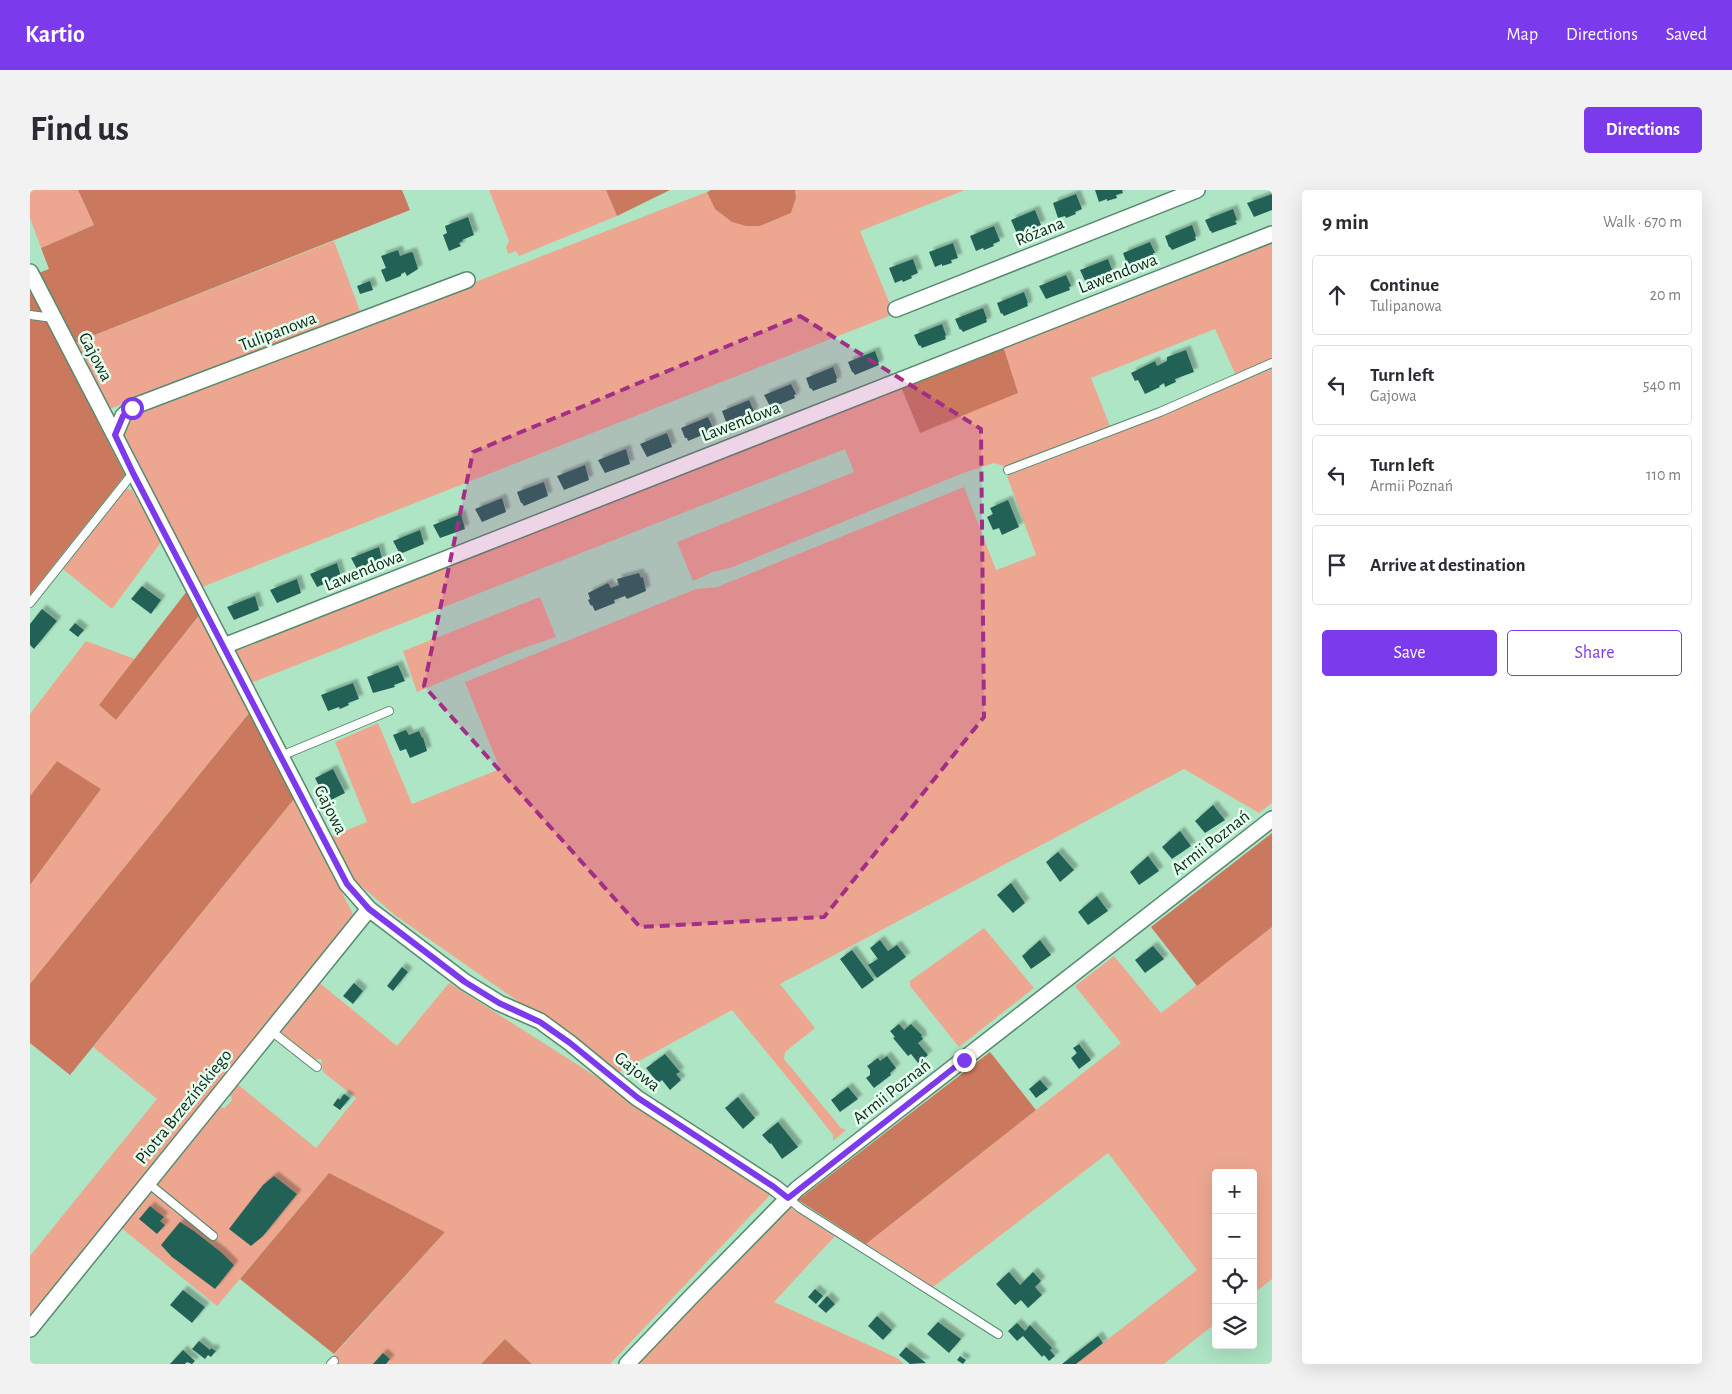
<!DOCTYPE html>
<html lang="en">
<head>
<meta charset="utf-8">
<style>
  :root { --surface:#fff; --page:#f2f2f3; --text:#2b2b33; --muted:#7c7c81; --line:#e1e1e2; --accent:#7c3aed }
  body { margin:0; font-family:"Alegreya Sans",sans-serif; background:var(--page); color:var(--text) }
  .controls { position:absolute; right:15px; bottom:15px; display:grid; overflow:hidden; border-radius:5px; box-shadow:0 5px 20px #0002 }
  .controls button { width:45px; height:45px; display:grid; place-items:center; padding:0; border:0; border-bottom:1px solid var(--line); background:var(--surface); color:var(--text); font:25px sans-serif }
  .stop { position:absolute; width:15px; height:15px; margin:-11px; border:4px solid #7c3aed; border-radius:50%; background:#fff }
  .stop.end { background:#7c3aed; border-color:#fff; box-shadow:0 1px 5px #0008 }
  .list { margin:0; padding:0; list-style:none }
  h2 { display:flex; justify-content:space-between; align-items:center; height:65px; margin:0; padding:0 20px; font-size:21px }
  h2 small { font-size:16px; font-weight:400; color:var(--muted) }
  .list li { display:grid; grid-template-columns:32px 1fr auto; gap:15px; align-items:center; box-sizing:border-box; height:80px; margin:0 10px 10px; padding:0 10px; border:1px solid var(--line); border-radius:5px }
  .list b { display:block; font-size:19px; white-space:nowrap }
  .list p { margin:0; font-size:16px; white-space:nowrap; color:var(--muted) }
  .list em { font-size:16px; font-style:normal; color:var(--muted) }
  .actions { display:flex; gap:10px; padding:15px 20px }
  .actions a { flex:1; padding:11px 0; border:1px solid var(--accent); border-radius:5px; text-align:center; font-size:18px; color:var(--accent) }
  .actions .main { background:var(--accent); color:#fff }
  .icon { flex:none; width:28px; height:28px; fill:none; stroke:currentColor; stroke-width:2; stroke-linecap:round; stroke-linejoin:round }
  .map { position:relative; flex:none; width:1242px; height:1174px; overflow:hidden; border-radius:5px }
  header { display:flex; align-items:center; gap:30px; box-sizing:border-box; height:70px; padding:0 25px; background:var(--accent); color:#fff }
  header strong { font-size:24px }
  nav { display:flex; gap:28px; margin-inline-start:auto; font-size:18px }
  .intro { display:flex; align-items:center; justify-content:space-between; box-sizing:border-box; height:120px; padding:0 30px }
  h1 { margin:0; font-size:35px }
  .button { padding:12px 22px; border-radius:5px; background:var(--accent); color:#fff; font-size:18px; font-weight:700 }
  main { display:flex; gap:30px; padding:0 30px }
  aside { flex:1; background:var(--surface); border-radius:5px; box-shadow:0 5px 20px #0002 }
  .map>svg:first-child { display:block }
  .green { fill:#eda790 }
  .forest { fill:#cb795e }
  .building { fill:#246257; filter:url(#shadow) }
  .lines { fill:none; stroke-linecap:round; stroke-linejoin:round }
  .service-casing { stroke:#578a6e; stroke-width:10 }
  .minor-casing { stroke:#578a6e; stroke-width:18 }
  .service { stroke:#fff; stroke-width:8 }
  .minor { stroke:#fff; stroke-width:15 }
  .route { stroke:#7c3aed; stroke-width:6 }
  .marked { fill:#a32e87; fill-opacity:0.2; stroke:#a32e87; stroke-width:4; stroke-dasharray:10 6; stroke-linejoin:round }
  .labels { text-anchor:middle; dominant-baseline:central; stroke-width:5; stroke-linejoin:round; paint-order:stroke }
  .street-label { font-size:18px; fill:#12281c; stroke:#e4ffee }
</style>
</head>
<body>
<header>
<strong>Kartio</strong>
<nav><a>Map</a><a>Directions</a><a>Saved</a></nav>
</header>
<div class="intro"><h1>Find us</h1><a class="button">Directions</a></div>
<main>
<div class="map">
<svg width="1242" height="1174" viewBox="0 0 1242 1174">
  <defs>
    <filter id="shadow"><feDropShadow dx="4.5" dy="-4.5" stdDeviation="1" flood-color="#0004"/></filter>
  </defs>
  <rect width="100%" height="100%" fill="#aee5c5"/>
  <g class="green">
    <polygon points="0,0 48,0 64,35 11,58 0,28"/>
    <polygon points="459,0 576,0 587,26 489,66 486,61 478,64 476,57 479,51"/>
    <polygon points="765,0 935,0 830,41 864,124 172,397 93,242 97,230 102,225 677,2 685,18 716,36 730,36 761,23 766,8"/>
    <polygon points="1242,50 1242,171 1206,186 1185,139 1061,188 1080,236 977,277 964,273 928,285 700,378 683,382 663,391 647,352 824,282 815,259 221,493 206,461 871,197 890,243 973,156"/>
    <polygon points="304,51 330,121 77,220 42,154"/>
    <polygon points="1242,179 1242,613 1229,623 1154,579 750,794 785,838 755,862 754,869 811,938 816,940 803,951 803,945 770,903 702,820 589,882 366,726 315,682 298,648 337,632 305,552 348,533 382,614 470,579 435,492 666,399 687,397 934,297 966,380 1006,365 977,286"/>
    <polygon points="96,299 102,300 131,352 82,419 33,379"/>
    <polygon points="510,407 526,447 485,461 387,502 373,461"/>
    <polygon points="170,424 220,522 0,794 0,695 71,599 27,571 0,606 0,524 56,451 105,469 69,515 86,530"/>
    <polygon points="264,609 324,726 0,1129 0,1066 127,909 63,857"/>
    <polygon points="1242,737 1242,1089 1223,1104 1223,983 1186,983 1186,1133 1134,1174 1046,1174 1167,1080 1078,963 903,1097 836,1054 1091,853 1045,796 1084,766 1131,823"/>
    <polygon points="954,738 1004,798 929,857 880,796 880,791"/>
    <polygon points="286,790 367,856 419,793 545,873 743,1002 580,1174 502,1174 475,1149 451,1174 296,1174 415,1042 299,983 187,1116 89,1036 185,916 195,918 202,910 200,901 206,893 286,958 326,908 293,882 291,869 284,869 247,839"/>
    <polygon points="760,1017 805,1046 744,1112 867,1168 874,1174 606,1174 689,1087"/>
  </g>
  <g class="forest">
    <polygon points="48,0 372,0 380,20 42,154 6,84 19,79 11,58 64,35"/>
    <polygon points="576,0 640,0 587,26"/>
    <polygon points="681,0 765,0 766,8 761,23 730,36 716,36 702,32 685,19 677,2"/>
    <polygon points="0,99 95,285 0,405"/>
    <polygon points="973,156 988,203 890,243 871,197"/>
    <polygon points="157,401 170,424 86,530 69,515"/>
    <polygon points="220,522 264,609 40,885 0,853 0,794"/>
    <polygon points="27,571 71,599 0,695 0,606"/>
    <polygon points="1242,643 1242,737 1167,796 1121,737"/>
    <polygon points="960,862 1006,920 836,1054 768,1010"/>
    <polygon points="299,983 415,1042 304,1164 210,1089"/>
    <polygon points="475,1149 502,1174 451,1174"/>
  </g>
  <g class="building">
    <polygon points="1065,0 1092,0 1093,3 1086,5 1087,8 1077,11 1077,9 1069,12"/>
    <polygon points="1046,4 1052,19 1045,22 1046,24 1036,28 1035,26 1028,28 1023,13"/>
    <polygon points="1242,4 1242,20 1224,27 1217,13"/>
    <polygon points="1203,19 1207,30 1205,31 1207,34 1182,43 1181,41 1180,41 1175,30"/>
    <polygon points="1005,20 1011,35 1004,38 1005,40 987,44 981,30"/>
    <polygon points="438,27 444,45 432,50 433,51 429,53 431,56 419,61 413,45 417,43 415,36"/>
    <polygon points="1162,35 1166,46 1165,47 1166,50 1142,60 1140,57 1139,57 1135,46"/>
    <polygon points="964,36 970,51 963,54 964,56 954,60 953,58 946,61 940,46"/>
    <polygon points="1120,52 1125,63 1123,63 1124,66 1100,76 1099,73 1097,74 1093,63"/>
    <polygon points="923,53 928,68 921,70 922,73 912,76 912,74 905,77 899,62"/>
    <polygon points="368,60 370,66 381,62 383,63 388,79 377,86 375,82 371,84 371,86 356,92 351,80 356,78 351,66"/>
    <polygon points="883,69 888,83 881,86 882,88 873,92 872,90 865,93 859,78"/>
    <polygon points="1078,69 1082,80 1080,80 1081,83 1057,93 1056,90 1055,91 1050,80"/>
    <polygon points="1036,85 1041,96 1039,97 1040,100 1016,109 1009,96"/>
    <polygon points="340,91 343,100 330,104 327,96"/>
    <polygon points="994,102 998,113 997,113 998,116 974,126 972,123 971,124 967,113"/>
    <polygon points="953,118 957,129 956,129 957,132 933,142 931,139 930,140 925,129"/>
    <polygon points="912,134 916,145 915,146 916,149 892,158 890,155 889,156 884,145"/>
    <polygon points="1156,160 1164,182 1145,189 1146,192 1135,197 1134,193 1129,196 1130,197 1115,204 1108,190 1105,191 1101,183 1125,171 1127,176 1137,171 1137,167"/>
    <polygon points="845,161 849,172 848,172 849,175 825,185 823,182 822,182 818,172"/>
    <polygon points="803,177 807,188 806,189 807,192 783,201 781,198 780,199 776,188"/>
    <polygon points="761,194 766,204 764,205 765,208 741,218 734,205"/>
    <polygon points="719,210 724,221 722,222 723,225 699,235 698,232 696,232 692,221"/>
    <polygon points="678,227 683,238 681,238 682,241 658,251 657,248 655,248 651,238"/>
    <polygon points="637,243 642,257 617,267 610,254"/>
    <polygon points="596,259 600,274 575,283 568,270"/>
    <polygon points="555,275 559,290 534,300 527,286"/>
    <polygon points="514,292 518,306 494,316 492,313 491,313 487,302"/>
    <polygon points="472,308 476,322 452,332 445,319"/>
    <polygon points="978,310 989,337 972,345 969,338 963,340 957,327 963,324 960,318"/>
    <polygon points="431,324 435,339 410,348 403,335"/>
    <polygon points="390,340 394,354 370,364 363,351"/>
    <polygon points="349,357 353,372 328,381 321,368"/>
    <polygon points="307,373 311,387 287,397 280,384"/>
    <polygon points="609,383 611,388 613,387 616,401 597,409 595,406 584,410 585,413 565,421 562,415 561,416 558,410 560,409 558,403 578,393 581,398 589,395 587,389"/>
    <polygon points="267,389 271,403 247,413 240,400"/>
    <polygon points="112,396 131,410 121,424 101,409"/>
    <polygon points="225,406 229,420 204,430 197,417"/>
    <polygon points="12,419 27,431 4,459 0,455 0,434"/>
    <polygon points="45,433 54,440 48,447 39,440"/>
    <polygon points="368,475 375,491 364,495 365,497 343,503 337,487"/>
    <polygon points="323,493 329,509 318,513 319,515 310,519 309,517 298,521 291,505"/>
    <polygon points="376,540 379,545 389,541 392,548 393,547 397,561 380,568 376,559 370,561 363,545"/>
    <polygon points="303,579 315,603 297,612 285,588"/>
    <polygon points="1183,615 1195,630 1175,643 1165,631"/>
    <polygon points="1150,641 1161,656 1142,669 1132,657"/>
    <polygon points="1028,662 1044,680 1030,692 1016,672"/>
    <polygon points="1118,666 1129,681 1109,695 1100,682"/>
    <polygon points="981,693 995,713 983,723 967,705"/>
    <polygon points="1067,706 1078,721 1058,735 1048,722"/>
    <polygon points="850,750 858,761 867,755 876,767 847,788 838,775 848,769 840,758"/>
    <polygon points="1010,750 1021,765 1001,779 992,766"/>
    <polygon points="1123,756 1134,769 1115,783 1105,770"/>
    <polygon points="822,760 844,790 832,799 810,769"/>
    <polygon points="372,777 378,782 363,801 357,796"/>
    <polygon points="324,793 333,801 323,814 313,806"/>
    <polygon points="869,834 874,840 881,834 892,845 891,846 893,849 888,853 898,865 888,873 881,864 878,866 863,848 865,847 860,841"/>
    <polygon points="1049,854 1061,870 1049,879 1041,868 1047,863 1043,858"/>
    <polygon points="635,864 650,882 646,884 651,890 640,900 632,890 628,893 616,878"/>
    <polygon points="857,866 866,878 860,883 861,885 844,898 836,888 840,885 840,880 837,876 848,868 850,871"/>
    <polygon points="1010,890 1018,899 1006,908 999,899"/>
    <polygon points="818,897 828,909 810,922 801,910"/>
    <polygon points="314,904 320,908 310,920 303,915 308,908 310,910"/>
    <polygon points="708,907 725,928 713,939 695,918"/>
    <polygon points="748,932 768,957 752,969 741,953 740,954 732,945"/>
    <polygon points="244,986 267,1004 233,1046 221,1056 199,1039 233,995"/>
    <polygon points="120,1016 134,1027 130,1031 135,1035 127,1044 109,1029"/>
    <polygon points="150,1032 164,1041 192,1063 204,1075 185,1099 142,1067 131,1055"/>
    <polygon points="979,1082 990,1095 1003,1082 1011,1091 1005,1097 1012,1105 998,1118 991,1110 985,1115 966,1094"/>
    <polygon points="785,1099 793,1106 786,1114 778,1107"/>
    <polygon points="153,1100 175,1117 162,1133 140,1115"/>
    <polygon points="797,1106 805,1114 796,1123 788,1116"/>
    <polygon points="847,1126 862,1140 853,1150 838,1136"/>
    <polygon points="908,1132 931,1149 919,1163 897,1144"/>
    <polygon points="987,1133 995,1141 1000,1135 1022,1158 1020,1160 1025,1166 1019,1171 1014,1165 1012,1167 993,1146 987,1151 978,1141"/>
    <polygon points="1068,1146 1073,1153 1046,1174 1032,1174"/>
    <polygon points="169,1151 180,1160 181,1158 186,1161 181,1167 178,1165 175,1169 162,1159"/>
    <polygon points="876,1157 896,1173 880,1174 869,1165"/>
    <polygon points="153,1160 165,1171 162,1174 157,1172 155,1174 140,1174"/>
    <polygon points="353,1163 360,1169 356,1174 343,1174"/>
    <polygon points="930,1166 936,1170 933,1174 927,1170"/>
  </g>
  <g class="lines">
    <defs>
      <g id="service">
        <polyline points="0,125 23,128"/>
        <polyline points="978,280 1130,222 1242,173"/>
        <polyline points="0,413 103,283"/>
        <polyline points="251,566 359,521"/>
        <polyline points="240,840 287,877"/>
        <polyline points="118,993 183,1046"/>
        <polyline points="758,1008 770,1018 968,1144"/>
        <polyline points="301,1174 304,1171"/>
      </g>
      <g id="minor">
        <polyline points="0,82 317,694 339,719 435,792 469,813 510,831 540,853 607,908 744,997 758,1008"/>
        <polyline points="866,119 1167,0"/>
        <polyline points="85,245 93,226 102,217 437,90"/>
        <polyline points="194,456 1242,44"/>
        <polyline points="0,1139 339,719"/>
        <polyline points="597,1174 660,1108 767,999 1242,629"/>
      </g>
    </defs>
    <use href="#service" class="service-casing"/>
    <use href="#minor" class="minor-casing"/>
    <use href="#service" class="service"/>
    <use href="#minor" class="minor"/>
  </g>
  <g class="lines">
    <polyline class="route" points="102,218 93,226 85,245 103,283 317,694 339,719 435,792 469,813 510,832 540,853 608,908 744,997 758,1008 934,870"/>
  </g>
  <path class="marked" d="M770,126L951,239L954,527L794,727L610,737L394,496L443,262Z"/>
  <g class="labels">
    <g class="street-label">
      <text transform="translate(1010 42) rotate(-22)">Różana</text>
      <text transform="translate(1088 84) rotate(-21)">Lawendowa</text>
      <text transform="translate(248 142) rotate(-21)">Tulipanowa</text>
      <text transform="translate(65 167) rotate(62)">Gajowa</text>
      <text transform="translate(711 232) rotate(-21)">Lawendowa</text>
      <text transform="translate(334 381) rotate(-22)">Lawendowa</text>
      <text transform="translate(300 620) rotate(63)">Gajowa</text>
      <text transform="translate(1181 653) rotate(-38)">Armii Poznań</text>
      <text transform="translate(607 882) rotate(38)">Gajowa</text>
      <text transform="translate(862 902) rotate(-38)">Armii Poznań</text>
      <text transform="translate(154 917) rotate(-51)">Piotra Brzezińskiego</text>
    </g>
  </g>
</svg>
<div class="controls">
<button>+</button>
<button>−</button>
<button><svg class="icon" aria-label="locate" viewBox="0 0 24 24"><circle cx="12" cy="12" r="6"/><path d="M12 2v4M12 18v4M2 12h4M18 12h4"/></svg></button>
<button><svg class="icon" aria-label="layers" viewBox="0 0 24 24"><path d="M12 4l9 5-9 5-9-5zM3 14l9 5 9-5"/></svg></button>
</div>
<div class="stop" style="left:102px;top:218px"></div>
<div class="stop end" style="left:934px;top:870px"></div>
</div>
<aside>
<h2>9 min<small>Walk · 670 m</small></h2>
<ul class="list">
<li><svg class="icon" aria-label="ahead" viewBox="0 0 24 24"><path d="M12 20V5M6 11l6-6 6 6"/></svg><div><b>Continue</b><p>Tulipanowa</p></div><em>20 m</em></li>
<li><svg class="icon" aria-label="left" viewBox="0 0 24 24"><path d="M17 20v-9H6M10 6l-5 5 5 5"/></svg><div><b>Turn left</b><p>Gajowa</p></div><em>540 m</em></li>
<li><svg class="icon" aria-label="left" viewBox="0 0 24 24"><path d="M17 20v-9H6M10 6l-5 5 5 5"/></svg><div><b>Turn left</b><p>Armii Poznań</p></div><em>110 m</em></li>
<li><svg class="icon" aria-label="arrive" viewBox="0 0 24 24"><path d="M6 21V4h12l-3 4 3 4H6"/></svg><div><b>Arrive at destination</b></div></li>
</ul>
<div class="actions"><a class="main">Save</a><a>Share</a></div>
</aside>
</main>
</body>
</html>
